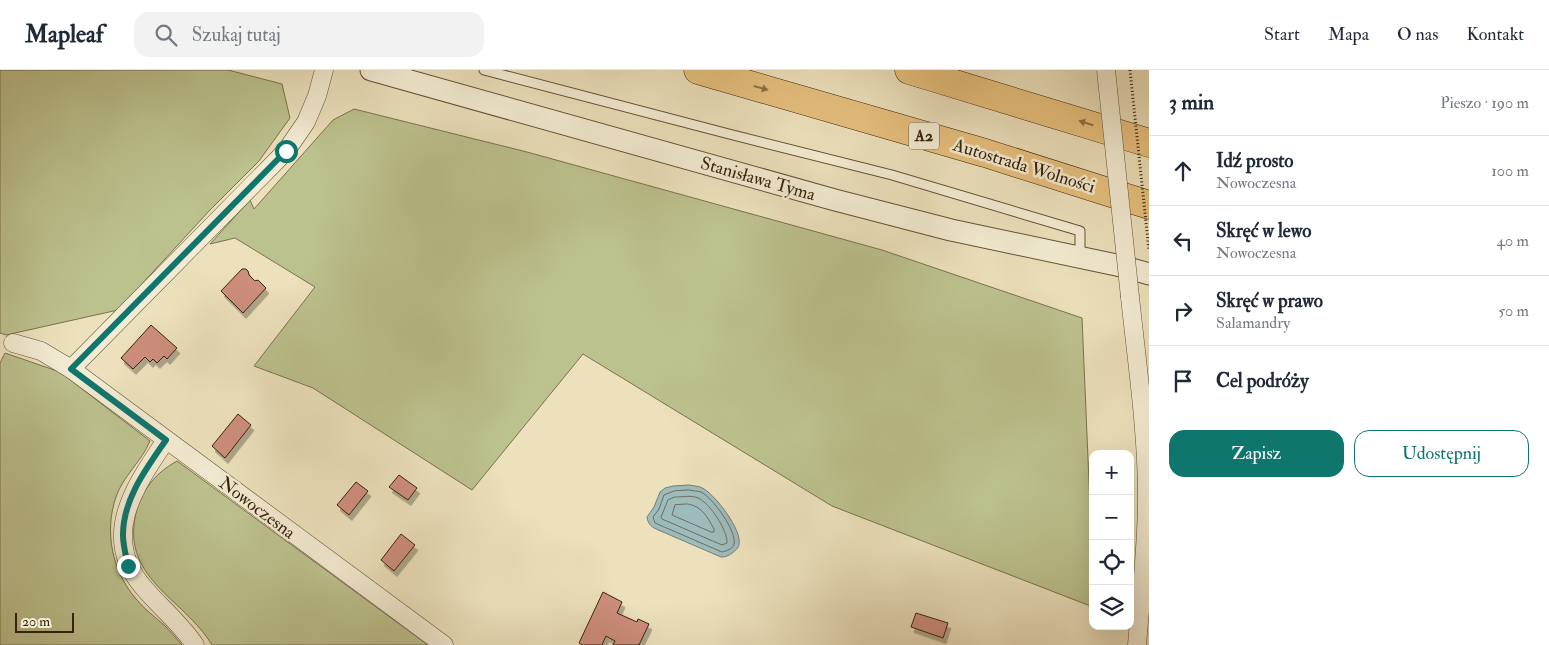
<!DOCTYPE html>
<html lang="pl">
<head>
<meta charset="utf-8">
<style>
  :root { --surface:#fff; --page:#f2f2f3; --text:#1f2937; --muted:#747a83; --line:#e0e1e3; --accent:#0f766e }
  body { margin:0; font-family:"IM FELL Double Pica",serif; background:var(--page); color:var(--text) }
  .controls { position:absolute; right:15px; bottom:15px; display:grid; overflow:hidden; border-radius:10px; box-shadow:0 5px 20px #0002 }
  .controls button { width:45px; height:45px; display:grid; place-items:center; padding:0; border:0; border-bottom:1px solid var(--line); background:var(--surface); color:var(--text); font:25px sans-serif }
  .scale { position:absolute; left:15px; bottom:12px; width:59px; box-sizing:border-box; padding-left:5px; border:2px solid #38220b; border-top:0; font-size:14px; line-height:18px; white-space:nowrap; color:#38220b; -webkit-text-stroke:4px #f3ecd3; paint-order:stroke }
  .stop { position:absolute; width:15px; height:15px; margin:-11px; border:4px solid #0f766e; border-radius:50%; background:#fff }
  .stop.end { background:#0f766e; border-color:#fff; box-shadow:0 1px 5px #0008 }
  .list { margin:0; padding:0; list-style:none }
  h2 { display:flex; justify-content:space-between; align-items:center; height:65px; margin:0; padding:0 20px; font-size:21px }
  h2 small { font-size:16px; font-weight:400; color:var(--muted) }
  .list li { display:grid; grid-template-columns:32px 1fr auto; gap:15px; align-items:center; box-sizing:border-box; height:70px; padding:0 20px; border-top:1px solid var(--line) }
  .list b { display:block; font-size:19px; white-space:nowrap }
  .list p { margin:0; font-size:16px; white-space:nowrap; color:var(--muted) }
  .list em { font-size:16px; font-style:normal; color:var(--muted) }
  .actions { display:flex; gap:10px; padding:15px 20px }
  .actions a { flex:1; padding:11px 0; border:1px solid var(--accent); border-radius:15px; text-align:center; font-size:18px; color:var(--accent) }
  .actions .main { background:var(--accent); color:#fff }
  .icon { flex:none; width:28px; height:28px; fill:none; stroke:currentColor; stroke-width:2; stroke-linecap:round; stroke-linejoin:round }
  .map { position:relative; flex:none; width:1149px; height:575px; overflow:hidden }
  header { display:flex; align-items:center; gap:30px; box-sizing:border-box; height:70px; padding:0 25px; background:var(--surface); border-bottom:1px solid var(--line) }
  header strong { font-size:24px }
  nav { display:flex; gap:28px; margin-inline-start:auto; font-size:18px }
  .search { width:350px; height:45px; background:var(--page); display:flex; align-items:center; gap:12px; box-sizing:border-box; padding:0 18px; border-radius:15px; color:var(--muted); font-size:19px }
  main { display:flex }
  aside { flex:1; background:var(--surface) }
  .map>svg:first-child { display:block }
  .green { fill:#bcc28e; stroke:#7a724c }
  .water { fill:#9ebbbb; stroke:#757e75 }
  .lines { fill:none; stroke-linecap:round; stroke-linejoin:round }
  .shore { stroke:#6b6e63; stroke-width:1 }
  .building { fill:#ce8e7e; stroke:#38220b; filter:url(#shadow) }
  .service-casing { stroke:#655237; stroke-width:11 }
  .minor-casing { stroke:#655237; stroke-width:19 }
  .tertiary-casing { stroke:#655237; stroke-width:23 }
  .motorway-casing { stroke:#38220b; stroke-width:29 }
  .service { stroke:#f3ecd3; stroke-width:9 }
  .minor { stroke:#f3ecd3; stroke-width:18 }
  .tertiary { stroke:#f3ecd3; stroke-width:21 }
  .motorway { stroke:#e6c07e; stroke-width:28 }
  .minor-bridge-casing { stroke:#655237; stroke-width:19; stroke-linecap:butt }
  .path-bridge { stroke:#38220b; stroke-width:3; stroke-dasharray:1 2.5; stroke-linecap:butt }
  .minor-bridge { stroke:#f3ecd3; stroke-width:18 }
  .oneway { fill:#8f7144 }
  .route { stroke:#0f766e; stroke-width:6 }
  .labels { text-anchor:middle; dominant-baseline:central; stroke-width:5; stroke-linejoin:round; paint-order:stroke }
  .shield { fill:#f3ecd3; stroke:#705f47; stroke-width:1 }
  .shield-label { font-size:16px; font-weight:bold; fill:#38220b }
  .street-label { font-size:18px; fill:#38220b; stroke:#f3ecd3 }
</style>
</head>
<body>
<header>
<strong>Mapleaf</strong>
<div class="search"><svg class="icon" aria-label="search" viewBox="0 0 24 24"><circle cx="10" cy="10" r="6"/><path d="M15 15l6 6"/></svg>Szukaj tutaj</div>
<nav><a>Start</a><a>Mapa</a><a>O nas</a><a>Kontakt</a></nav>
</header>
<main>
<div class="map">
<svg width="1149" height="575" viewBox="0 0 1149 575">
  <defs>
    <filter id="shadow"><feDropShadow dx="3" dy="5.5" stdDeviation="0" flood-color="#0004"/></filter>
  </defs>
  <rect width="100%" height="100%" fill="#ece1bc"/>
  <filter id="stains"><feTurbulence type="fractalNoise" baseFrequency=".004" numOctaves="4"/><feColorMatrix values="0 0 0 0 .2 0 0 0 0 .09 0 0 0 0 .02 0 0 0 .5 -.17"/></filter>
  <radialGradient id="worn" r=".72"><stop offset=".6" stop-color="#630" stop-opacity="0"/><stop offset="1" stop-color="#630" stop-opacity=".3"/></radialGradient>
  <g class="green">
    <polygon points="0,0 228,0 282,14 290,48 259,91 210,140 118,240 6,265 0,263"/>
    <polygon points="354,39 527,82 882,180 1082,248 1089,412 1093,537 832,436 583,284 472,420 313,318 254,296 315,217 235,168 210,174 250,130 254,139 333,50"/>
    <path d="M5,283L60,302L150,371C142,391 123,406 116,427C104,461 112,501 136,529C144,539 154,546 164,555C170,561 176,568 182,575H0V293Z"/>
    <path d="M177,391L428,575H212C183,527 118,508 137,439C144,417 157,402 177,391Z"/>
  </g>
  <path class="water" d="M689,415C694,416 700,416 704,419C716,426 742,460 739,474C739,478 735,481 732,483C728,486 726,487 721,487L656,459C650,456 648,453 647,447L654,437L660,422L665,418L673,416Z"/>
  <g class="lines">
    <g class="shore">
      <path d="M689,420C693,421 698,421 701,422C712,427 737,461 734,474C733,479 726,481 722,482L655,453L653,447L659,439L664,425L674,421Z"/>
      <path d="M675,427C682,427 692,425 698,428C710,433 728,461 727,473L722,475L662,449L661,447L668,430Z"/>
      <path d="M688,434C702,436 708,448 714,459V462H711L672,445L675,435Z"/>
    </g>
  </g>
  <g class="building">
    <polygon points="242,199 246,199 248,201 249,205 255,211 258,210 266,218 243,243 221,221"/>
    <polygon points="151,255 177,278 167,289 164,286 157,293 153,289 150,292 145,287 133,299 121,288"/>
    <polygon points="238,344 251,355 225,388 212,376"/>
    <polygon points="399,405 417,418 408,430 389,417"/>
    <polygon points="356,412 368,421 349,445 337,435"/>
    <polygon points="401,464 415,475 394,501 381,490"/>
    <polygon points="603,522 622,532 617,543 637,552 638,549 649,554 639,575 613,575 615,571 606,566 602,575 582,575 579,573"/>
    <polygon points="916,543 948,553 943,568 911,557"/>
  </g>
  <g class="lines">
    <defs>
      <polyline id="service" points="484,0 729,64 892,105 1080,161 1080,187"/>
      <g id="minor">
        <path d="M1130,227C1137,294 1147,361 1147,427C1147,477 1141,526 1137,575"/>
        <polyline points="13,273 41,281 71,299 444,575"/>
        <polyline points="71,299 286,81 306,52 317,26 324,0"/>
        <path d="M166,370C135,416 99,467 144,518C161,538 180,553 195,575"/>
      </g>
      <polyline id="tertiary" points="371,0 835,130 951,160 1121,196 1149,204"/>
      <g id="motorway">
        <polyline points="698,0 985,83 1149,135"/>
        <polyline points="909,0 1149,73"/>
      </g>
    </defs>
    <use href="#service" class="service-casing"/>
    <use href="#minor" class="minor-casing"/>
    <use href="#tertiary" class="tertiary-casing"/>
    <use href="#motorway" class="motorway-casing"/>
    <use href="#service" class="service"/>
    <use href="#minor" class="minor"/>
    <use href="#tertiary" class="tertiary"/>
    <use href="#motorway" class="motorway"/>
    <defs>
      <polyline id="minor-bridge" points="1106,0 1130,227"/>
    </defs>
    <use href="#minor-bridge" class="minor-bridge-casing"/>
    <polyline class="path-bridge" points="1130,0 1149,181"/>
    <use href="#minor-bridge" class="minor-bridge"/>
  </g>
  <defs><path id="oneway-solid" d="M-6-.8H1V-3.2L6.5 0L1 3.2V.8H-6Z" transform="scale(1.25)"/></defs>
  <g class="oneway">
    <use href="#oneway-solid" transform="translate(761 18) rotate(16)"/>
    <use href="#oneway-solid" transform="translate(1086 53) rotate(-163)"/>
  </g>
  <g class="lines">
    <path class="route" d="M128,496C126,486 123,475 123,465C123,429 146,399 166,370L71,299L286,81"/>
  </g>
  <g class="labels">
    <rect class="shield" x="909" y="52.5" width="30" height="27" rx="4"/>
    <g class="shield-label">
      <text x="924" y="66">A2</text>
    </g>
    <g class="street-label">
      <text transform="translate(1024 96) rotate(17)">Autostrada Wolności</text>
      <text transform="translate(758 109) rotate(16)">Stanisława Tyma</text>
      <text transform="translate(257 438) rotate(37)">Nowoczesna</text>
    </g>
  </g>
  <rect width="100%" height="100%" filter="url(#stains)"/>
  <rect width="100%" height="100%" fill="url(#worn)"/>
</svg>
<div class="controls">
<button>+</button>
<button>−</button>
<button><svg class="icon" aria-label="locate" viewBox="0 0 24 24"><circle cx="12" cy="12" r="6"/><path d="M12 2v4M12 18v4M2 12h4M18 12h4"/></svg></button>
<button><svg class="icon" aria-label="layers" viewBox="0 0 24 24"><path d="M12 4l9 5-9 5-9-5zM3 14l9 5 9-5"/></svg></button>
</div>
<div class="scale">20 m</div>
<div class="stop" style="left:286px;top:81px"></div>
<div class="stop end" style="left:128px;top:496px"></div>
</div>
<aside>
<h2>3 min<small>Pieszo · 190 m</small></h2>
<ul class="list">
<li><svg class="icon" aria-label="ahead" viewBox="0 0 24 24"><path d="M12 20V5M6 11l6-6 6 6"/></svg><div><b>Idź prosto</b><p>Nowoczesna</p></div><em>100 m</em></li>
<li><svg class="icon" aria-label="left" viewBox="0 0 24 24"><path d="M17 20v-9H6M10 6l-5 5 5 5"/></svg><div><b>Skręć w lewo</b><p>Nowoczesna</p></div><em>40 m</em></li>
<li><svg class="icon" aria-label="right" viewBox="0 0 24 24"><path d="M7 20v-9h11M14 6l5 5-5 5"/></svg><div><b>Skręć w prawo</b><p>Salamandry</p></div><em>50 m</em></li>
<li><svg class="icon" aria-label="arrive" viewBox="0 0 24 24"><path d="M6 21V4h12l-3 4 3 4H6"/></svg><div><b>Cel podróży</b></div></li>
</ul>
<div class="actions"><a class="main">Zapisz</a><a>Udostępnij</a></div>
</aside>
</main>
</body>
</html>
